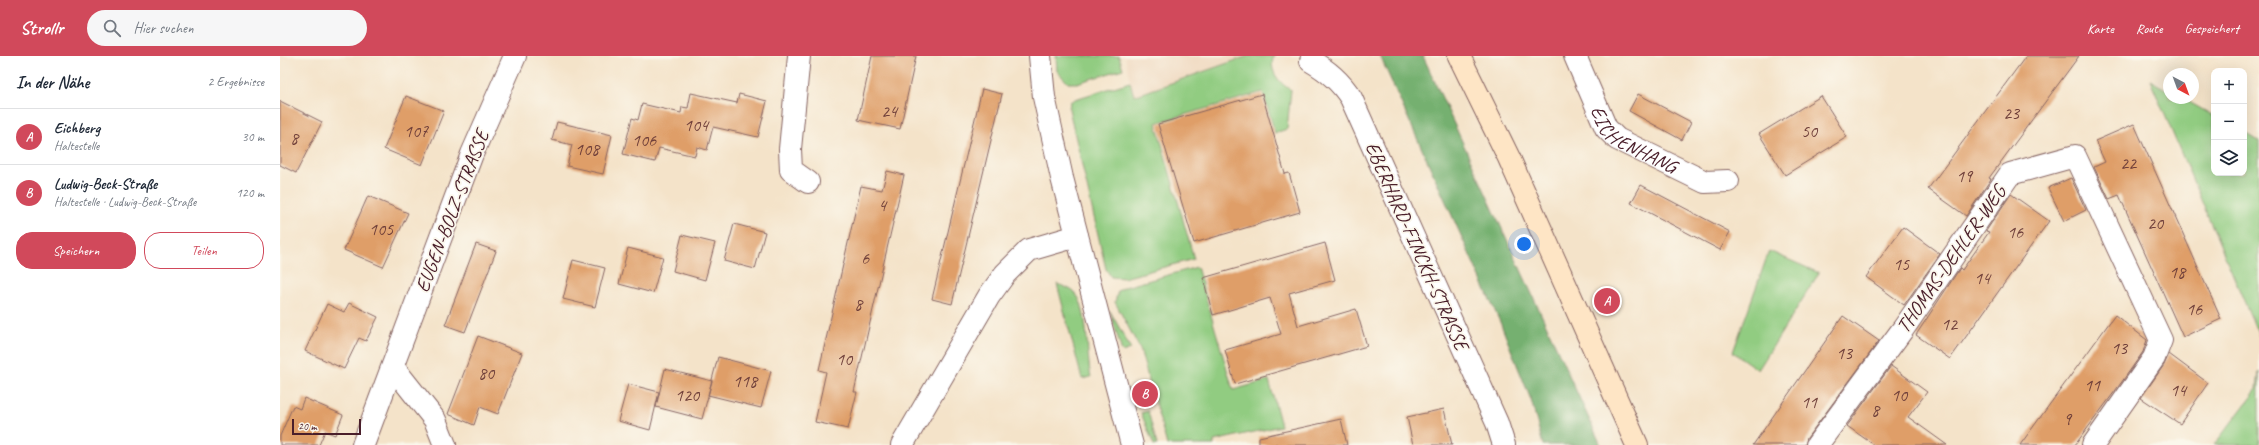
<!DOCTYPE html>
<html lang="de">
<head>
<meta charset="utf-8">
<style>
  :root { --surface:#fff; --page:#f6f6f7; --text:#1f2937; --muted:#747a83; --line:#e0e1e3; --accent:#d1495b }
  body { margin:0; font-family:Caveat,sans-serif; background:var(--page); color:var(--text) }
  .controls { position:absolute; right:12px; top:12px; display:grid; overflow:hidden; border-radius:8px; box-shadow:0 4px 16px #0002 }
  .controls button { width:36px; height:36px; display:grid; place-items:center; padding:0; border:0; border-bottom:1px solid var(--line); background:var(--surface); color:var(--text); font:20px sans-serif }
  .compass { position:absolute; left:1883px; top:12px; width:36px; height:36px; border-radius:50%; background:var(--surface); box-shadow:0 4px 16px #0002; rotate:139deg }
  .scale { position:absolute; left:12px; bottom:10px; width:69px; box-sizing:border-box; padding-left:4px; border:2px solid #4a1f2b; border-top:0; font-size:11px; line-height:14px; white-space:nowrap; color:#4a1f2b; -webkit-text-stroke:3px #fbf7ec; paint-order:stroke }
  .you { position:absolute; left:1244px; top:188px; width:14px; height:14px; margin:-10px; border:3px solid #fff; border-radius:50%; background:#1a73e8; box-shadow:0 0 0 6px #1a73e833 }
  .badge { display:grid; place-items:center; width:26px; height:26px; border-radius:50%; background:var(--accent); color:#fff; font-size:13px; font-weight:700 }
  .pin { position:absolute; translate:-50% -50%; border:2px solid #fff; box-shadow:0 1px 4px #0006 }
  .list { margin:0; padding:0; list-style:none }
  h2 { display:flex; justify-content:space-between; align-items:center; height:52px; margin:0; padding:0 16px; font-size:17px }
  h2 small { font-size:13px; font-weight:400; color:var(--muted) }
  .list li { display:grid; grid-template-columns:26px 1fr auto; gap:12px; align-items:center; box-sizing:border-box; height:56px; padding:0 16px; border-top:1px solid var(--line) }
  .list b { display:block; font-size:15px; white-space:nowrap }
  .list p { margin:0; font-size:13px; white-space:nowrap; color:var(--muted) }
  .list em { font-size:13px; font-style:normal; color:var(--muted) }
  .actions { display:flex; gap:8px; padding:12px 16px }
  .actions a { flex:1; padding:9px 0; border:1px solid var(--accent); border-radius:16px; text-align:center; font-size:14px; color:var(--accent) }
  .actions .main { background:var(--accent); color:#fff }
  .icon { flex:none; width:22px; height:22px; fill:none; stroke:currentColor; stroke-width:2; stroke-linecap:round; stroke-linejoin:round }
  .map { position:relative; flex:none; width:1979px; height:389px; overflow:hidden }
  header { display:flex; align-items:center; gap:24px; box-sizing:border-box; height:56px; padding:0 20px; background:var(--accent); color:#fff }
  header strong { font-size:19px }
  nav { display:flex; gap:22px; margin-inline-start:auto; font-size:14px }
  .search { width:280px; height:36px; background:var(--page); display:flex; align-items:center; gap:10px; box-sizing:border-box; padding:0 14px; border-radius:22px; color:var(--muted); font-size:15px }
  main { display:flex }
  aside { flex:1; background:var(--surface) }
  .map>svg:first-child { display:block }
  .built { fill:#efd6bb }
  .green { fill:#91cc81; stroke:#6e7656 }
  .forest { fill:#74b06f; stroke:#5f684d }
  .building { fill:#df9e68 }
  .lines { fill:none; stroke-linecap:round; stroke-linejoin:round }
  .street-casing { stroke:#866462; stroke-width:24 }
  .secondary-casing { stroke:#866462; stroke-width:24 }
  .street { stroke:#fff; stroke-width:22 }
  .secondary { stroke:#fee5c5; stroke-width:22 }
  .labels { text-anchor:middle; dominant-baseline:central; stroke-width:3.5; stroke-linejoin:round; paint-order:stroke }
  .number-label { font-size:18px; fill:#6f3f3a }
  .street-label { font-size:20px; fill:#4a1f2b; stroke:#fbf7ec }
</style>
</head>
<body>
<header>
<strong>Strollr</strong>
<div class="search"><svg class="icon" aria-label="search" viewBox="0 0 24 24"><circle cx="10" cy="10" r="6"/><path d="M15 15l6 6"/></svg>Hier suchen</div>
<nav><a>Karte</a><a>Route</a><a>Gespeichert</a></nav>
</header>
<main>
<aside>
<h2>In der Nähe<small>2 Ergebnisse</small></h2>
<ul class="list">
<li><span class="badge">A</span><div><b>Eichberg</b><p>Haltestelle</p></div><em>30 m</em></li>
<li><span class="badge">B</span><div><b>Ludwig-Beck-Straße</b><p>Haltestelle · Ludwig-Beck-Straße</p></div><em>120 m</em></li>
</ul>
<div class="actions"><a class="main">Speichern</a><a>Teilen</a></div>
</aside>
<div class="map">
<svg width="1979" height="389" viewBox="0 0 1979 389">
  <rect width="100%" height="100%" fill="#fbf7ec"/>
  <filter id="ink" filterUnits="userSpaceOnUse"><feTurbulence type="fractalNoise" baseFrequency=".025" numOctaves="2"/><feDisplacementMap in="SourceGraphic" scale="8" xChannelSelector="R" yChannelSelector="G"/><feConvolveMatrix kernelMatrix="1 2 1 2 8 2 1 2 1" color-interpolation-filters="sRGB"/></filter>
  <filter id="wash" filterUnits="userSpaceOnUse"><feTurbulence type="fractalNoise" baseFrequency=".012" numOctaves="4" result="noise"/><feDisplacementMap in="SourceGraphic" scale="16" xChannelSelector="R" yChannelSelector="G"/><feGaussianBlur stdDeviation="0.9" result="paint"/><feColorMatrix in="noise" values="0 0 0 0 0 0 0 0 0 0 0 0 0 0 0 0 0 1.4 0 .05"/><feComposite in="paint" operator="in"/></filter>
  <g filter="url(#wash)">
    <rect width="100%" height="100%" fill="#f4e3c9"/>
    <polygon class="built" points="845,0 968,0 853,40"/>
    <g class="green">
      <polygon points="776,0 839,0 843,13 797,27 788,27 777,15"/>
      <path d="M968,0H994C988,14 999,27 1011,34L1007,73L995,77L983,36L876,67L914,203L844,222L831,221L826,213L789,53L790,46L795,43L850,26L854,40Z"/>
      <polygon points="1870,24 1889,35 1889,42 1902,42 1934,60 1934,117 1964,117 1964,76 1979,85 1979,280"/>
      <polygon points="1489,195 1539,217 1478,314 1453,296"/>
      <polygon points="917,211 953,334 989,324 1001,370 934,385 934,389 887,389 860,293 835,246 838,235 845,231"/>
      <path d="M777,228C783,230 789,232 794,236C809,249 806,300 811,321L802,323Z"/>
      <polygon points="830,255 851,293 842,296"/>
      <polygon points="1979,316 1979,389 1934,389 1977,333"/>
      <polygon points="868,355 877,389 874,389 861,357"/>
    </g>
    <polygon class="forest" points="1100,0 1143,0 1321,389 1263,389 1251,344 1220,266"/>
    <g id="blocks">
      <g class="building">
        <polygon points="592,0 636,0 620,73 578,64"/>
        <polygon points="1746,0 1799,0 1709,122 1711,123 1686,160 1648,133"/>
        <polygon points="702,33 722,38 672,248 652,243"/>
        <polygon points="411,37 457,47 459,38 487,45 478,81 433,71 427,94 417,91 415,100 379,92 375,106 343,98 352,62 358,64 362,48 401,57 402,51 408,52"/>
        <polygon points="982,38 1005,118 1009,117 1020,156 914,187 878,68"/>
        <polygon points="1358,38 1411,66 1402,84 1349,55"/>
        <polygon points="126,40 164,55 142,109 104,93"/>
        <polygon points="1541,40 1567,81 1505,119 1479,78"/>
        <polygon points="0,45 42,66 16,117 0,109"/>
        <polygon points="277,66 332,79 323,118 287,110 292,89 272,84"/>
        <polygon points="1854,68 1941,263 1903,281 1839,139 1829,143 1814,111 1825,106 1815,85"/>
        <polygon points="607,115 624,119 574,336 577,336 568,373 535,366 546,316 539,314 581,130 602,134"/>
        <polygon points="1791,122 1806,154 1784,165 1768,132"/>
        <polygon points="1361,129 1450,176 1440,194 1351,147"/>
        <polygon points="1731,138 1769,165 1670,303 1636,279 1680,212 1682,214 1709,176 1706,175"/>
        <polygon points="88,140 128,157 103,211 64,194"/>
        <polygon points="454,168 485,176 475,213 444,205"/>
        <polygon points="1623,171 1660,198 1624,249 1586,221"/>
        <polygon points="402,179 435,187 425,224 393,215"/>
        <polygon points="1045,187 1055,224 1009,237 1018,270 1076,253 1087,290 955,328 945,294 1001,278 990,242 933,259 923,222"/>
        <polygon points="196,188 216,195 185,276 165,269"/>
        <polygon points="348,192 383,201 373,237 339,228"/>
        <polygon points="293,204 325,212 315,251 283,243"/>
        <polygon points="69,247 98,261 86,285 79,282 64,313 25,295 47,248 64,256"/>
        <polygon points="1835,259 1867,284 1863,296 1841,327 1795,389 1740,389"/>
        <polygon points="1563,260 1599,285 1527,382 1525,389 1473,389"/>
        <polygon points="198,280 242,297 218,358 200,351 194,369 168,358"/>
        <polygon points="1889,298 1928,327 1900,368 1861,342 1884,309"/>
        <polygon points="438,301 491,315 481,352 428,339"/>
        <polygon points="1611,310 1647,336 1628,361 1667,389 1594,389 1567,370"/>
        <polygon points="385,313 432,325 422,363 376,351"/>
        <polygon points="348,328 379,336 370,374 338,365"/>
        <polygon points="24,342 63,359 55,379 45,375 39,389 0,389 0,380 13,350 20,353"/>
        <polygon points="1164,353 1172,389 1133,389 1127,361"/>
        <polygon points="1061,363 1067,389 979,389 979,381"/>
      </g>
    </g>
  </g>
  <g filter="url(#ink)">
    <use href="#blocks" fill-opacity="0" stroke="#866462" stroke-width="1"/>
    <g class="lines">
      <defs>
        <g id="street">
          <polyline points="519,0 510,93 511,114 528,126"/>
          <polyline points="760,0 764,41 782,122 852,389"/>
          <path id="s1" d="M1295,0L1326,72L1337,83L1425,126L1448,125"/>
          <path d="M1031,5C1048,15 1060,25 1071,42L1217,367L1224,389"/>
          <polyline points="113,311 155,364 165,389"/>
          <polyline points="83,389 192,98 235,0"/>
          <polyline points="622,389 709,240 725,218 749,194 797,180"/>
          <polyline points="1537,389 1623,273 1730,118 1795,100 1881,284 1874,302 1813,389"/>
        </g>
        <polyline id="secondary" points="1179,0 1229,102 1357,389"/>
      </defs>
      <use href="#street" class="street-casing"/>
      <use href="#secondary" class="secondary-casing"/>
      <use href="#street" class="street"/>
      <use href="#secondary" class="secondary"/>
    </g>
  </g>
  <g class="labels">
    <g class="number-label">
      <text x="609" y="55">24</text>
      <text x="1731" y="57">23</text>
      <text x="416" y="69">104</text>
      <text x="136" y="75">107</text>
      <text x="1529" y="75">50</text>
      <text x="14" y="82">8</text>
      <text x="364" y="84">106</text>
      <text x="307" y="93">108</text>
      <text x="1848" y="107">22</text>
      <text x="1684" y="120">19</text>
      <text x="602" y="149">4</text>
      <text x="1875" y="167">20</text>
      <text x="101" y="173">105</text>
      <text x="1735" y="176">16</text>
      <text x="585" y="202">6</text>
      <text x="1621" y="208">15</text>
      <text x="1897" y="216">18</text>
      <text x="1702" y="222">14</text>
      <text x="578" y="248">8</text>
      <text x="1914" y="253">16</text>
      <text x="1669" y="268">12</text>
      <text x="1839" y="292">13</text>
      <text x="1564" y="297">13</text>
      <text x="564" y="303">10</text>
      <text x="206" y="317">80</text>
      <text x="465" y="325">118</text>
      <text x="1812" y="329">11</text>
      <text x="1898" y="334">14</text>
      <text x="407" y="339">120</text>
      <text x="1619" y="339">10</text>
      <text x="1529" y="346">11</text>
      <text x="1595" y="354">8</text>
      <text x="1787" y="363">9</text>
    </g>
    <g class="street-label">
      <text stroke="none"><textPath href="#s1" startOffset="107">EICHENHANG</textPath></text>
      <text transform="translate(172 155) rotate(-69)">EUGEN-BOLZ-STRASSE</text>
      <text transform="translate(1137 190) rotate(66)">EBERHARD-FINCKH-STRASSE</text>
      <text transform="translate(1671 203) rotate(-55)">THOMAS-DEHLER-WEG</text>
    </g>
  </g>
</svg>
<div class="controls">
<button>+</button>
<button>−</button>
<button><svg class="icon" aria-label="layers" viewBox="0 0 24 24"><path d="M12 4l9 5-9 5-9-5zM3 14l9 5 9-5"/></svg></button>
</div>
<svg class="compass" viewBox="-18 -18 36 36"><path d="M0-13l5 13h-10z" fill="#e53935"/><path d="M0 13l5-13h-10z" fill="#747a83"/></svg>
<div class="scale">20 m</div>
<div class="you"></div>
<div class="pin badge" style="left:1327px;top:245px">A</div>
<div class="pin badge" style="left:865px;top:338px">B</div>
</div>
</main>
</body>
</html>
